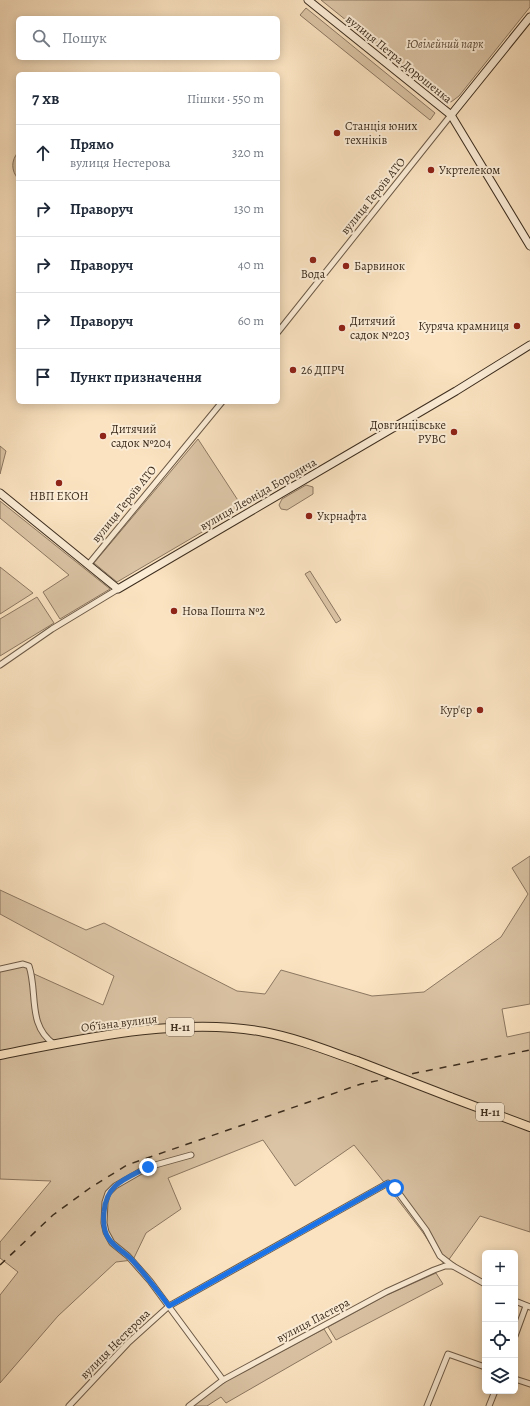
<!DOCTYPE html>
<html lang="uk">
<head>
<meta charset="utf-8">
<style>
  :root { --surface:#fff; --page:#f6f6f7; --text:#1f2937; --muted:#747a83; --line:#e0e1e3 }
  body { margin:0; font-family:Alegreya,serif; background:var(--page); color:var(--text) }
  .controls { position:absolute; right:12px; bottom:12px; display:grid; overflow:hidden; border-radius:6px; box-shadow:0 2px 10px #0003 }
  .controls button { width:36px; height:36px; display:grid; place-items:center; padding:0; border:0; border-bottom:1px solid var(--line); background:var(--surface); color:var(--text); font:20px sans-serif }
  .stop { position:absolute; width:12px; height:12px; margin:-9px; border:3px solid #1a73e8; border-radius:50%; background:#fff }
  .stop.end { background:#1a73e8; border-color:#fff; box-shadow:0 1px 4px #0008 }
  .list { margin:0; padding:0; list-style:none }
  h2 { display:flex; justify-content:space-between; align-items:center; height:52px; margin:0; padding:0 16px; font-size:17px }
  h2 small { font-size:13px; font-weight:400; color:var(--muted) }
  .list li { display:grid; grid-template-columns:26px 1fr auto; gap:12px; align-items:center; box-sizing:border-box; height:56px; padding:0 16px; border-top:1px solid var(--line) }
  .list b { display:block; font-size:15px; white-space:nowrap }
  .list p { margin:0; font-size:13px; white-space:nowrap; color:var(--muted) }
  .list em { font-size:13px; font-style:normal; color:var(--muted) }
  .icon { flex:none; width:22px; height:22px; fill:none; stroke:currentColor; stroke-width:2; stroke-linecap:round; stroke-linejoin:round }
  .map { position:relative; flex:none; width:530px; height:1406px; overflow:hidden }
  .search { position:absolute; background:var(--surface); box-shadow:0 2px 10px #0003; left:16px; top:16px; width:264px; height:44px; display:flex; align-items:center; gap:10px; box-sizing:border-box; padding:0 14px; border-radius:6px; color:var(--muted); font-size:15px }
  .panel { position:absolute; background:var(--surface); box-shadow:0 2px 10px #0003; left:16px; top:72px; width:264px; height:332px; border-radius:6px }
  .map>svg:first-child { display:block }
  .green { fill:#dbc4a5; stroke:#8c7862 }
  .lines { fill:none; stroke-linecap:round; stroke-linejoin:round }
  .street-casing { stroke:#6c5a47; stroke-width:7 }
  .secondary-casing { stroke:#3c2d1e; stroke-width:9 }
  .primary-casing { stroke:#3c2d1e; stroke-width:10 }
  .street { stroke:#fcedd7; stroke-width:5 }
  .secondary { stroke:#fcedd7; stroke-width:7 }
  .primary { stroke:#fbe3c1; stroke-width:8 }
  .rail { stroke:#3c2d1e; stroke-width:1.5; stroke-dasharray:7 7; stroke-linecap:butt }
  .primary-bridge-casing { stroke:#3c2d1e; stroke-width:10; stroke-linecap:butt }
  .primary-bridge { stroke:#fbe3c1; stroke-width:8 }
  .route { stroke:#1a73e8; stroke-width:5 }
  .poi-dot { fill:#8f2418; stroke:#fcedd7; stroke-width:1.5 }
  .labels { text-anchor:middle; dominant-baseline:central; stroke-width:4; stroke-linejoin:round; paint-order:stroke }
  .shield { fill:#fcedd7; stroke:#766756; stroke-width:1 }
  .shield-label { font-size:11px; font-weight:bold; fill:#3c2d1e }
  .park-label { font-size:12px; font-style:italic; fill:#5c4b39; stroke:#fcedd7 }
  .street-label { font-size:12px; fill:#3c2d1e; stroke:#fcedd7 }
  .poi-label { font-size:12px; fill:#3c2d1e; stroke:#fcedd7; text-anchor:start }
</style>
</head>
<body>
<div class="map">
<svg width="530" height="1406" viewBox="0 0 530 1406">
  <rect width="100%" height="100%" fill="#fbe3c1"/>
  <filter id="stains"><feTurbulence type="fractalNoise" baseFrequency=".005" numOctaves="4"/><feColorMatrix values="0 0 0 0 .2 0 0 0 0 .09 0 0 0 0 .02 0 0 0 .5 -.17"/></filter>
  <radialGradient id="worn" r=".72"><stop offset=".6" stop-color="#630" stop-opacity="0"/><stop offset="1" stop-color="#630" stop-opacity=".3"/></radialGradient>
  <g class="green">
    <polygon points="321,0 530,0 530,7 459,96 451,102 444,99"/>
    <polygon points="306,8 435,113 430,120 300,15"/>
    <path d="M18,152V179C11,170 11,161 18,152Z"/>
    <polygon points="198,439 243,508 117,582 94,563"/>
    <polygon points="0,446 6,451 0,474"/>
    <polygon points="306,485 313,487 313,494 287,510 281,509 279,505 282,499"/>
    <polygon points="0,501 110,589 60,619 43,592 69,575 0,518"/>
    <polygon points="0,567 33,593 0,614"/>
    <polygon points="310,571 341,620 336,623 305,574"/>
    <polygon points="37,597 54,623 0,656 0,619"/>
    <path d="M530,856V1004L502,1009L507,1037L530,1032V1232L480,1216L445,1265C435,1254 430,1242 421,1230C399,1201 377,1173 354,1145L295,1186L263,1140L168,1178L181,1209L146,1233L133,1260L116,1262L58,1316L0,1383V1295L18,1272L0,1258V1242L51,1181L0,1179V969L23,964L29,966L32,973L103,1005L114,976L0,914V890L86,930L104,923L237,991L265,994L281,970L372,996L424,992L501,937L528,894L512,868Z"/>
    <polygon points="436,1273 443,1284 336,1340 328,1327 387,1295"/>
    <polygon points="324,1329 332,1342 226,1403 221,1397 207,1406 192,1406 224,1382"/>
  </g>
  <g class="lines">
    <defs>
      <g id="street">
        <polyline points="278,332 451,115"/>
        <polyline points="88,565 222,402"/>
        <polyline points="0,665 52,629 118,589"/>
        <path d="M0,969L23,964L29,966C38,993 27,1025 54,1044"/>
        <polyline points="191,1155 148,1167 115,1186 108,1193 105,1202 104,1223 106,1232 112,1243 128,1256 150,1281 223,1380"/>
        <polyline points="515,1301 530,1307"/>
        <polyline points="515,1336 526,1306"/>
        <polyline points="515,1379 530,1384"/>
        <polyline points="69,1406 128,1343 169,1306 388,1183 395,1188 426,1230 440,1256 453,1266 485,1284"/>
        <polyline points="189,1406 223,1380 386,1292 434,1270 445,1266 453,1266"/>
        <polyline points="427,1406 448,1354 485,1367"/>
        <polyline points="489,1406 495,1391"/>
      </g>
      <g id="secondary">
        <polyline points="308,0 451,115 530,246"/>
        <polyline points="451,115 530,17"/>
        <polyline points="0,493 118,589 456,391 530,345"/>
      </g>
      <g id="primary">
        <path d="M0,1055C81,1039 182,1016 264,1032C296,1038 326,1050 357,1061"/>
        <polyline points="450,1097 530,1127"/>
      </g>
    </defs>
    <use href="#street" class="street-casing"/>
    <use href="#secondary" class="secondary-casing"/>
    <use href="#primary" class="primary-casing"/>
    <use href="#street" class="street"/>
    <use href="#secondary" class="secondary"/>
    <use href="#primary" class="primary"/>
    <polyline class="rail" points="0,1265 53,1215 90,1188 127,1165 361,1084 530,1050"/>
    <defs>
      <polyline id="primary-bridge" points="357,1061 450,1097"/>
    </defs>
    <use href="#primary-bridge" class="primary-bridge-casing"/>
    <use href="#primary-bridge" class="primary-bridge"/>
  </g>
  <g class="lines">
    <path class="route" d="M148,1167C125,1179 106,1184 104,1212C103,1221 104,1232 109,1239C115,1248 125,1252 132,1260C145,1274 157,1290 169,1306L388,1183L395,1188"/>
  </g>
  <g class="poi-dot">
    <circle cx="337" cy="133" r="4"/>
    <circle cx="431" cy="170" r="4"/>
    <circle cx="313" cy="260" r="4"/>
    <circle cx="346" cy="266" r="4"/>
    <circle cx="517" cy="326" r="4"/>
    <circle cx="342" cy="328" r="4"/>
    <circle cx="293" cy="370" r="4"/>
    <circle cx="454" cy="432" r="4"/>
    <circle cx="103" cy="436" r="4"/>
    <circle cx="59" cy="483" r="4"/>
    <circle cx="309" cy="516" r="4"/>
    <circle cx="174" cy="611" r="4"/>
    <circle cx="480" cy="710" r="4"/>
  </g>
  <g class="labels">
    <g class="shield">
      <rect x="166" y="1018" width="28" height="18" rx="3"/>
      <rect x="476" y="1103" width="28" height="18" rx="3"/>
    </g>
    <g class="shield-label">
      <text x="180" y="1027">Н-11</text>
      <text x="490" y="1112">Н-11</text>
    </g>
    <g class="park-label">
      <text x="445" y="44">Ювілейний парк</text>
    </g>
    <g class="street-label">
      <text transform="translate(399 59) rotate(39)">вулиця Петра Дорошенка</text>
      <text transform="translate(373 196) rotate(-51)">вулиця Героїв АТО</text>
      <text transform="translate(258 494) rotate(-30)">вулиця Леоніда Бородича</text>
      <text transform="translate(124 504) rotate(-51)">вулиця Героїв АТО</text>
      <text transform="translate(119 1023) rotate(-7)">Обʼїзна вулиця</text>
      <text transform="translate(313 1320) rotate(-28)">вулиця Пастера</text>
      <text transform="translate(115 1344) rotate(-45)">вулиця Нестерова</text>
    </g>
    <g class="poi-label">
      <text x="345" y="126">Станція юних<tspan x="345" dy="14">техніків</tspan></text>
      <text x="439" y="170">Укртелеком</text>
      <text x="354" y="266">Барвинок</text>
      <text x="313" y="274" text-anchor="middle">Вода</text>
      <text x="350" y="321">Дитячий<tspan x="350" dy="14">садок №203</tspan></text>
      <text x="509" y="326" text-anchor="end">Куряча крамниця</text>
      <text x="301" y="370">26 ДПРЧ</text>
      <text x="446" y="425" text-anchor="end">Довгинцівське<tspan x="446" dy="14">РУВС</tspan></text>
      <text x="111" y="429">Дитячий<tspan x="111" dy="14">садок №204</tspan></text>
      <text x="59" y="496" text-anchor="middle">НВП ЕКОН</text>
      <text x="317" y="516">Укрнафта</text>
      <text x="182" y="611">Нова Пошта №2</text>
      <text x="472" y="710" text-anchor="end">Кур'єр</text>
    </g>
  </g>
  <rect width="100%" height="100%" filter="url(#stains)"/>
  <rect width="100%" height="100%" fill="url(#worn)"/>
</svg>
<div class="controls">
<button>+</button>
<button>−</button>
<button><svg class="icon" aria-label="locate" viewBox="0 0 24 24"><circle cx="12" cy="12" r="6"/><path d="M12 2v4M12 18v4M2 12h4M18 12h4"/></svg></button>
<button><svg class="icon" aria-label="layers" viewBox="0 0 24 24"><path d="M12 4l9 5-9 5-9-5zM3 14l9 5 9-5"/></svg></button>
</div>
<div class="stop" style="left:395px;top:1188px"></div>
<div class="stop end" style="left:148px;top:1167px"></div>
<div class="search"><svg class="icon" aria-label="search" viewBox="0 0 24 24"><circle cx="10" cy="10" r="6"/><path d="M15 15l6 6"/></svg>Пошук</div>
<section class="panel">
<h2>7 хв<small>Пішки · 550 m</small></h2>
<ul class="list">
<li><svg class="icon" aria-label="ahead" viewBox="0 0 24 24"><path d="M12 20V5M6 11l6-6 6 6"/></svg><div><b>Прямо</b><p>вулиця Нестерова</p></div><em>320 m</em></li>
<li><svg class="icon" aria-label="right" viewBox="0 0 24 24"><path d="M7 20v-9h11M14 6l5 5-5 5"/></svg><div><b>Праворуч</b></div><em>130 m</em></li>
<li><svg class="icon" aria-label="right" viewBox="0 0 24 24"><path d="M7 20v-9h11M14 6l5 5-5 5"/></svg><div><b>Праворуч</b></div><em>40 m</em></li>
<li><svg class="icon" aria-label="right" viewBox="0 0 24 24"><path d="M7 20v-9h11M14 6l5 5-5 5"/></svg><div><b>Праворуч</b></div><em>60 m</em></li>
<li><svg class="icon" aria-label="arrive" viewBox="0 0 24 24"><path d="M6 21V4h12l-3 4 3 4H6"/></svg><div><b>Пункт призначення</b></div></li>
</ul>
</section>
</div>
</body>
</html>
